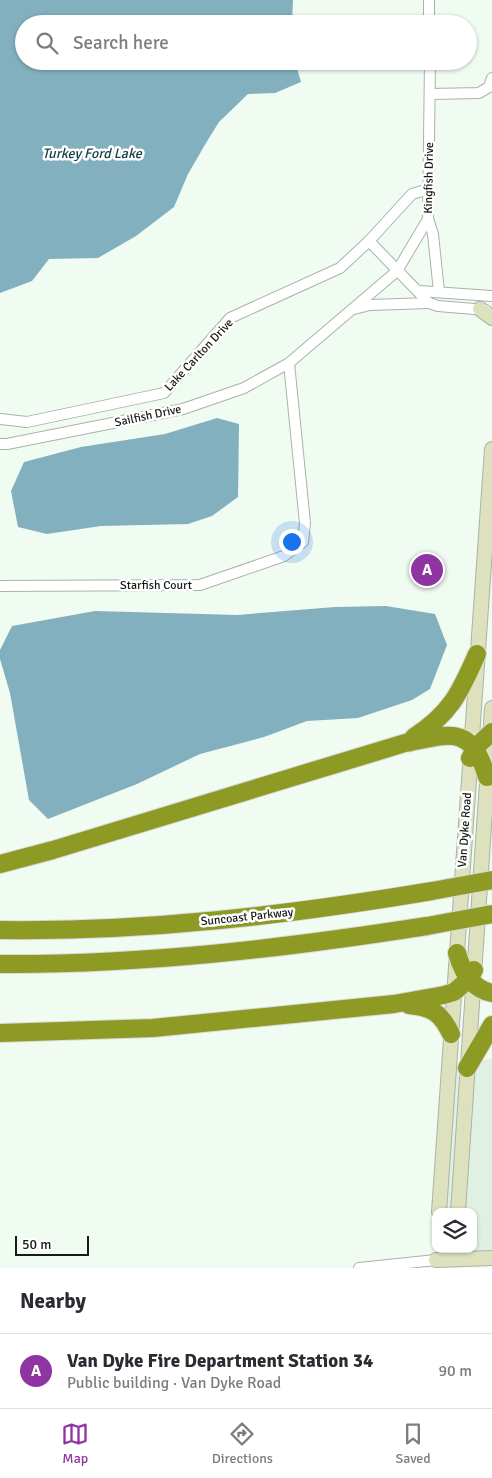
<!DOCTYPE html>
<html lang="en">
<head>
<meta charset="utf-8">
<style>
  :root { --surface:#fff; --page:#f7f7f7; --text:#2b2b33; --muted:#7c7c81; --line:#e1e1e2; --accent:#8e35a1 }
  body { margin:0; font-family:Signika,sans-serif; background:var(--page); color:var(--text) }
  .controls { position:absolute; right:15px; bottom:15px; display:grid; overflow:hidden; border-radius:10px; box-shadow:0 1px 4px #0004 }
  .controls button { width:45px; height:45px; display:grid; place-items:center; padding:0; border:0; border-bottom:1px solid var(--line); background:var(--surface); color:var(--text); font:25px sans-serif }
  .scale { position:absolute; left:15px; bottom:12px; width:74px; box-sizing:border-box; padding-left:5px; border:2px solid #171a17; border-top:0; font-size:14px; line-height:18px; white-space:nowrap; color:#171a17; -webkit-text-stroke:4px #fff; paint-order:stroke }
  .you { position:absolute; left:291px; top:541px; width:18px; height:18px; margin:-12px; border:4px solid #fff; border-radius:50%; background:#1a73e8; box-shadow:0 0 0 8px #1a73e833 }
  .badge { display:grid; place-items:center; width:32px; height:32px; border-radius:50%; background:var(--accent); color:#fff; font-size:16px; font-weight:700 }
  .pin { position:absolute; translate:-50% -50%; border:2px solid #fff; box-shadow:0 1px 5px #0006 }
  .list { margin:0; padding:0; list-style:none }
  h2 { display:flex; justify-content:space-between; align-items:center; height:65px; margin:0; padding:0 20px; font-size:21px }
  h2 small { font-size:16px; font-weight:400; color:var(--muted) }
  .list li { display:grid; grid-template-columns:32px 1fr auto; gap:15px; align-items:center; box-sizing:border-box; height:75px; padding:0 20px; border-top:1px solid var(--line) }
  .list b { display:block; font-size:19px; white-space:nowrap }
  .list p { margin:0; font-size:16px; white-space:nowrap; color:var(--muted) }
  .list em { font-size:16px; font-style:normal; color:var(--muted) }
  .icon { flex:none; width:28px; height:28px; fill:none; stroke:currentColor; stroke-width:2; stroke-linecap:round; stroke-linejoin:round }
  .map { position:relative; flex:none; width:492px; height:1268px; overflow:hidden }
  .search { position:absolute; background:var(--surface); box-shadow:0 1px 4px #0004; left:15px; right:15px; top:15px; height:55px; display:flex; align-items:center; gap:12px; box-sizing:border-box; padding:0 18px; border-radius:28px; color:var(--muted); font-size:19px }
  .sheet { height:140px; background:var(--surface) }
  nav { display:flex; justify-content:space-around; align-items:center; box-sizing:border-box; height:70px; border-top:1px solid var(--line); background:var(--surface); font-size:14px; color:var(--muted) }
  nav a { display:grid; justify-items:center; gap:2px }
  nav .on { color:var(--accent) }
  .map>svg:first-child { display:block }
  .built { fill:#e0f1e3 }
  .water { fill:#82b0be }
  .lines { fill:none; stroke-linecap:round; stroke-linejoin:round }
  .street-casing { stroke:#a9b3aa; stroke-width:12 }
  .secondary-casing { stroke:#a9b3aa; stroke-width:16 }
  .highway-casing { stroke:#dadada; stroke-width:20 }
  .street { stroke:#fff; stroke-width:10 }
  .secondary { stroke:#dde1bd; stroke-width:14 }
  .highway { stroke:#8d9a23; stroke-width:18 }
  .highway-bridge-casing { stroke:#dadada; stroke-width:20; stroke-linecap:butt }
  .highway-bridge { stroke:#8d9a23; stroke-width:18 }
  .labels { text-anchor:middle; dominant-baseline:central; stroke-width:5; stroke-linejoin:round; paint-order:stroke }
  .street-label { font-size:12px; fill:#171a17; stroke:#fff }
  .water-label { font-size:14px; font-style:italic; fill:#143f4a; stroke:#fff }
</style>
</head>
<body>
<div class="map">
<svg width="492" height="1268" viewBox="0 0 492 1268">
  <rect width="100%" height="100%" fill="#f0fbf2"/>
  <polygon class="built" points="492,1058 492,1251 442,1252 442,1249 473,1249 473,1212 442,1212 438,1122 442,1072"/>
  <g class="water">
    <polygon points="0,0 293,0 292,24 24,24 24,61 295,61 301,82 275,93 248,94 219,122 206,143 188,174 174,207 136,236 98,258 49,259 32,281 0,293"/>
    <polygon points="217,418 239,424 238,497 212,516 188,524 101,526 47,534 18,527 11,491 24,462 81,447 165,434"/>
    <polygon points="386,606 435,614 447,645 430,689 412,700 358,718 307,721 264,737 200,754 137,784 48,819 29,800 10,693 0,659 0,650 12,626 95,611 237,615 335,607"/>
  </g>
  <g class="lines">
    <defs>
      <g id="street">
        <polyline points="429,0 429,24"/>
        <polyline points="431,94 479,93 489,87 492,78"/>
        <polyline points="428,219 433,234 439,292"/>
        <polyline points="369,241 429,303 438,306 486,310"/>
        <polyline points="419,291 492,296"/>
        <polyline points="354,309 370,305 429,303"/>
        <polyline points="0,419 27,422 164,393 230,318 340,268 369,241 412,194 429,189"/>
        <polyline points="0,444 7,444 183,409 244,388 289,363 397,271 428,219 430,61"/>
        <polyline points="0,586 200,585 284,556 303,542 305,523 289,363"/>
        <polyline points="359,1268 436,1260"/>
      </g>
      <g id="secondary">
        <polyline points="480,309 492,318"/>
        <polyline points="439,1212 492,449"/>
        <polyline points="458,1212 492,708"/>
        <polyline points="436,1260 492,1258"/>
      </g>
      <g id="highway">
        <path d="M414,737C450,714 460,693 477,654"/>
        <polyline points="470,758 479,744 492,732"/>
        <path d="M0,864L53,850L405,743C450,734 471,724 487,777"/>
        <path d="M0,930C145,932 289,915 432,891"/>
        <path d="M457,953C462,971 472,989 492,993"/>
        <path d="M0,964C143,965 286,948 427,926"/>
        <path d="M409,1005C432,1007 441,1013 451,1034"/>
        <polyline points="0,1033 153,1028 394,1004 444,995 454,992 469,979 474,970"/>
        <polyline points="467,1068 492,1025"/>
      </g>
    </defs>
    <use href="#street" class="street-casing"/>
    <use href="#secondary" class="secondary-casing"/>
    <use href="#highway" class="highway-casing"/>
    <use href="#street" class="street"/>
    <use href="#secondary" class="secondary"/>
    <use href="#highway" class="highway"/>
    <defs>
      <g id="highway-bridge">
        <polyline points="432,891 492,880"/>
        <polyline points="427,926 492,914"/>
      </g>
    </defs>
    <use href="#highway-bridge" class="highway-bridge-casing"/>
    <use href="#highway-bridge" class="highway-bridge"/>
  </g>
  <g class="labels">
    <g class="street-label">
      <text transform="translate(429 178) rotate(-89)">Kingfish Drive</text>
      <text transform="translate(199 355) rotate(-47)">Lake Carlton Drive</text>
      <text transform="translate(148 416) rotate(-12)">Sailfish Drive</text>
      <text x="156" y="585">Starfish Court</text>
      <text transform="translate(465 830) rotate(-86)">Van Dyke Road</text>
      <text transform="translate(247 917) rotate(-6)">Suncoast Parkway</text>
    </g>
    <g class="water-label">
      <text x="92" y="153">Turkey Ford Lake</text>
    </g>
  </g>
</svg>
<div class="controls">
<button><svg class="icon" aria-label="layers" viewBox="0 0 24 24"><path d="M12 4l9 5-9 5-9-5zM3 14l9 5 9-5"/></svg></button>
</div>
<div class="scale">50 m</div>
<div class="you"></div>
<div class="pin badge" style="left:427px;top:570px">A</div>
<div class="search"><svg class="icon" aria-label="search" viewBox="0 0 24 24"><circle cx="10" cy="10" r="6"/><path d="M15 15l6 6"/></svg>Search here</div>
</div>
<section class="sheet">
<h2>Nearby<small></small></h2>
<ul class="list">
<li><span class="badge">A</span><div><b>Van Dyke Fire Department Station 34</b><p>Public building · Van Dyke Road</p></div><em>90 m</em></li>
</ul>
</section>
<nav>
<a class="on"><svg class="icon" aria-label="map" viewBox="0 0 24 24"><path d="M3 6l6-2 6 2 6-2v14l-6 2-6-2-6 2zM9 4v14M15 6v14"/></svg>Map</a>
<a><svg class="icon" aria-label="directions" viewBox="0 0 24 24"><path d="M12 3l9 9-9 9-9-9zM9 14v-3h6M13 9l2 2-2 2"/></svg>Directions</a>
<a><svg class="icon" aria-label="saved" viewBox="0 0 24 24"><path d="M7 4h10v16l-5-4-5 4z"/></svg>Saved</a>
</nav>
</body>
</html>
